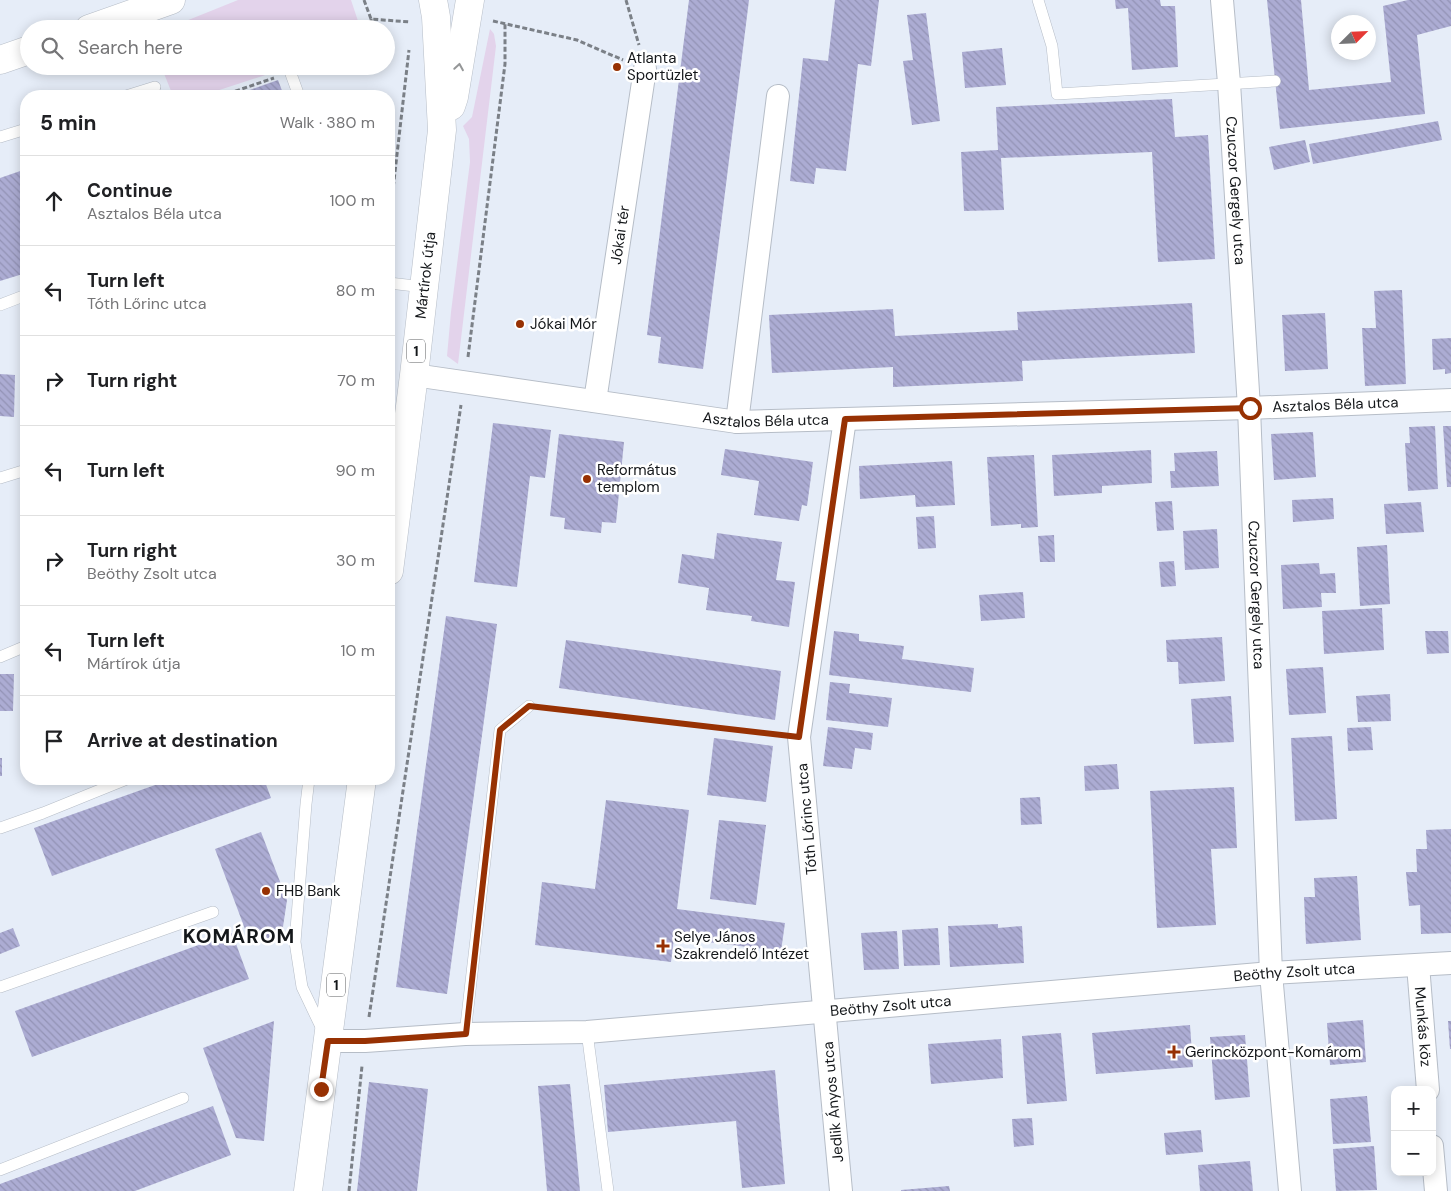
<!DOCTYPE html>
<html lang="en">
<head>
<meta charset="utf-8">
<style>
  :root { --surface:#fff; --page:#f6f6f6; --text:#202124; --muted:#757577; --line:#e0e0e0 }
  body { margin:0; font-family:"DM Sans",sans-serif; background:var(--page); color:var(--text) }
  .controls { position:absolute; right:15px; bottom:15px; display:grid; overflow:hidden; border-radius:10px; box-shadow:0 2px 12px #0003 }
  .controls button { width:45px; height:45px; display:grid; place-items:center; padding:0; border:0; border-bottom:1px solid var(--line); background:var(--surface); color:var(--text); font:25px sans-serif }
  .compass { position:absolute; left:1331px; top:15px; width:45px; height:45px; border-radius:50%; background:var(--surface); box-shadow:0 2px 12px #0003; rotate:66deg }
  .stop { position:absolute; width:15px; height:15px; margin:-11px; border:4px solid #973103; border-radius:50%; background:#fff }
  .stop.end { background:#973103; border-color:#fff; box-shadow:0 1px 5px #0008 }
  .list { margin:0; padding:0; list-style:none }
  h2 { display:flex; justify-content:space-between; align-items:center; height:65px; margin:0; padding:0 20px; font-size:21px }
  h2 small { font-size:16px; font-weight:400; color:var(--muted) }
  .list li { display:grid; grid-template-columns:32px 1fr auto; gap:15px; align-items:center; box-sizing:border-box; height:90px; padding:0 20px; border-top:1px solid var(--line) }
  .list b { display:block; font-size:19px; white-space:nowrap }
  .list p { margin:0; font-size:16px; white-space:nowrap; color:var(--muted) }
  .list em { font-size:16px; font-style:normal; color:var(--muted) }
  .icon { flex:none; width:28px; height:28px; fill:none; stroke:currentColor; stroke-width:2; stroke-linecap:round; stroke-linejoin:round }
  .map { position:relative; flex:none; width:1451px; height:1191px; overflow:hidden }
  .search { position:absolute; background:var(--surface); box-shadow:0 2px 12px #0003; left:20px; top:20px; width:375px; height:55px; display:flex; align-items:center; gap:12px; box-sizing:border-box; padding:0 18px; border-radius:28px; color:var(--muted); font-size:19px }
  .panel { position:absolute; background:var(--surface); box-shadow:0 2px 12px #0003; left:20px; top:90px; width:375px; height:695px; border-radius:20px }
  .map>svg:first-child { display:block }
  .grass { fill:#e3d3eb }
  .building { fill:url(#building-back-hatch) }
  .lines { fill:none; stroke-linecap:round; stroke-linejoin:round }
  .service-casing { stroke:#b6bdc7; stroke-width:12 }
  .minor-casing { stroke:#b6bdc7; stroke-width:24 }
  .primary-casing { stroke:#b6bdc7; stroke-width:29 }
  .path { stroke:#7b8087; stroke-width:3; stroke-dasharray:5 2.5; stroke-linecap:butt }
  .service { stroke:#fff; stroke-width:11 }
  .minor { stroke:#fff; stroke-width:22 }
  .primary { stroke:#fff; stroke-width:28 }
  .oneway { stroke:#959798 }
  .route { stroke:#973103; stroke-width:6 }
  .poi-dot { fill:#973103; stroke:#fff; stroke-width:2 }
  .labels { text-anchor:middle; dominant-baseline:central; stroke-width:5; stroke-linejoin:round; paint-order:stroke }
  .shield { fill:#fff; stroke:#5a5d5f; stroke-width:1 }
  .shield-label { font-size:14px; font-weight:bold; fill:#14171a }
  .poi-label { font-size:15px; fill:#14171a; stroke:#fff; text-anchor:start }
  .street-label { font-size:15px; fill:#14171a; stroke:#fff }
  .district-label { font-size:20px; font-weight:bold; letter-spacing:1px; fill:#14171a; stroke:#fff }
</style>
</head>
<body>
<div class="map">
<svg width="1451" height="1191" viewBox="0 0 1451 1191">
  <defs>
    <pattern id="building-back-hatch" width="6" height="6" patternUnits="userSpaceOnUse" patternTransform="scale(1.25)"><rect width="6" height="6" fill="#acacd3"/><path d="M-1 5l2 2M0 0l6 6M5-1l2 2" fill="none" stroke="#9393b5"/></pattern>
  </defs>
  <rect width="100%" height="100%" fill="#e6edf8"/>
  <g class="grass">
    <polygon points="238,0 351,0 358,21 357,29 166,29"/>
    <polygon points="490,29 494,34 496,46 458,364 447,356 451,312 470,162 469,139 463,126 472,117"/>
    <polygon points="161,66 293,66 201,96 173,96"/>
  </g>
  <g class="building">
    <polygon points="689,0 749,0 703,369 658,363 661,337 647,335"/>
    <polygon points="835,0 879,0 871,66 858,64 846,171 816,168 814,184 790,181 803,58 828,61"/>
    <polygon points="1115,0 1160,0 1161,6 1175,6 1178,67 1132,70 1128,8 1116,9"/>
    <polygon points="1267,0 1301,0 1309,90 1391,82 1383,6 1408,0 1451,0 1451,26 1417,35 1425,114 1280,129"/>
    <polygon points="926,13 940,121 912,125 903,61 913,60 907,15"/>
    <polygon points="1002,48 1006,85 965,88 962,52"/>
    <polygon points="278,80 284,96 233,96"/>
    <polygon points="1172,99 1175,137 1208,135 1215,259 1158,262 1152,152 1001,158 1004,210 964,211 961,152 998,150 996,107"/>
    <polygon points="1438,121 1442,140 1313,164 1309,144"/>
    <polygon points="1305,140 1310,162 1274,170 1269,147"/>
    <polygon points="26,169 26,273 0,281 0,178"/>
    <polygon points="1402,290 1406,384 1365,386 1362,328 1376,328 1374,291"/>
    <polygon points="1192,303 1195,353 1022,361 1023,381 893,387 893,367 772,373 769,315 893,309 895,336 1018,330 1017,312"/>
    <polygon points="1325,313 1328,369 1285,371 1282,315"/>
    <polygon points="1451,338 1451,373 1445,374 1445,369 1433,370 1432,339"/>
    <polygon points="0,374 15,375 14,417 0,416"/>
    <polygon points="493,423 551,430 545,478 530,476 517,587 474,582"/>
    <polygon points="1435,426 1438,489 1408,491 1405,443 1410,443 1409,427"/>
    <polygon points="1443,426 1451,426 1451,487 1447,487"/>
    <polygon points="1313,432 1316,477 1274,480 1271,434"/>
    <polygon points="559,434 624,442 616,523 602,522 601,533 564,529 565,518 550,516"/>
    <polygon points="725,449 813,462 807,506 802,505 799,521 754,515 759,481 721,475"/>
    <polygon points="1151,450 1152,483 1102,486 1102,493 1054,496 1052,455"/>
    <polygon points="1217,451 1219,486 1171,488 1170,471 1175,471 1174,453"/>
    <polygon points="1034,455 1038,527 1021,528 1021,524 991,526 987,457"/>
    <polygon points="952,461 955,505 916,507 915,495 860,499 859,466"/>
    <polygon points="1333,498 1334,519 1293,522 1292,500"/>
    <polygon points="1172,501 1174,530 1157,531 1155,502"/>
    <polygon points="1421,502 1424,532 1386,534 1384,504"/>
    <polygon points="934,516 936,548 918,549 916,517"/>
    <polygon points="1217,529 1219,568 1185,570 1183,531"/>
    <polygon points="717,533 782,542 776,580 795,582 789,627 751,621 752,616 706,610 709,588 678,583 682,554 714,559"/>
    <polygon points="1054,535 1055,562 1040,562 1038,536"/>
    <polygon points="1387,545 1390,604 1360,606 1357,547"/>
    <polygon points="1174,561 1176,586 1161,587 1159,562"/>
    <polygon points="1319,563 1320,574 1335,573 1336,593 1321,593 1322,607 1283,609 1281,565"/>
    <polygon points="1023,592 1025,618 981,621 979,595"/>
    <polygon points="1382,608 1384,650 1324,654 1322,611"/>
    <polygon points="446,616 497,624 447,994 396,987"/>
    <polygon points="834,631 859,634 859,641 904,646 902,659 974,668 971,692 829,675"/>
    <polygon points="1425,631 1448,631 1449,653 1427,654"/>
    <polygon points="1222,637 1225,681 1179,684 1178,662 1167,662 1166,640"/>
    <polygon points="566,640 781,671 775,720 559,688"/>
    <polygon points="1323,667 1326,713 1289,715 1286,669"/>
    <polygon points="0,674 14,674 13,711 0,711"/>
    <polygon points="830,682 850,684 849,693 892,698 888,727 826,720"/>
    <polygon points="1390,694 1391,721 1358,722 1356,696"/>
    <polygon points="1231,696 1234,742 1194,744 1191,699"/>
    <polygon points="828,727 873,733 871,750 855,748 852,769 823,766"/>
    <polygon points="1371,727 1373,750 1348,751 1347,728"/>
    <polygon points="1332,736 1337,819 1295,821 1291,738"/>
    <polygon points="714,738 773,746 766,802 707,795"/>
    <rect x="0" y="758" width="2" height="18"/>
    <polygon points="1117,764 1119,789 1085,791 1084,766"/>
    <polygon points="172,779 264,779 271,798 52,876 34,828"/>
    <polygon points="1234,787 1237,848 1211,849 1216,925 1157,928 1150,791"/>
    <polygon points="1040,797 1042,824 1021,825 1020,798"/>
    <polygon points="606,800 689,810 677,909 785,923 781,951 674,938 671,962 535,945 542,882 595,889"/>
    <polygon points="719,820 766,825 756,905 710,899"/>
    <polygon points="1451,829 1451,933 1421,934 1420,905 1409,906 1406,872 1417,872 1416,849 1427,849 1426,830"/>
    <polygon points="261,832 287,900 281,940 248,937 215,849"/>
    <polygon points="1357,876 1361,940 1306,944 1304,897 1315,897 1314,878"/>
    <polygon points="998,924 998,928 1022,926 1024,963 950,967 948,926"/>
    <polygon points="13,928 20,946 0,954 0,933"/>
    <polygon points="938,928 940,965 904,966 902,930"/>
    <polygon points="897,931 899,969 864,970 861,933"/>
    <polygon points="232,933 249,979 32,1057 15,1011"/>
    <polygon points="1363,1020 1366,1062 1330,1065 1327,1023"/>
    <polygon points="274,1021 264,1141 236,1138 203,1048"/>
    <polygon points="1448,1021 1451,1021 1451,1049 1450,1049"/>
    <polygon points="1190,1025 1193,1067 1096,1074 1092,1033"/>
    <polygon points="1061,1033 1067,1101 1027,1104 1022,1036"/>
    <polygon points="1245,1035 1250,1097 1215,1100 1210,1037"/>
    <polygon points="1001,1039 1003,1078 931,1084 928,1044"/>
    <polygon points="775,1070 785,1184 742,1188 736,1121 608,1132 604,1085"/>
    <polygon points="369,1082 428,1089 417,1191 357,1191"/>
    <polygon points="570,1084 580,1191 547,1191 538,1086"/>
    <polygon points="1367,1096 1371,1142 1333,1144 1330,1099"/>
    <polygon points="213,1106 231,1155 135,1191 0,1191 0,1184"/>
    <polygon points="1032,1118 1034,1145 1014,1147 1012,1119"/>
    <polygon points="1201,1130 1203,1152 1166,1155 1164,1133"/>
    <polygon points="1374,1146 1377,1190 1336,1191 1333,1149"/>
    <polygon points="1250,1161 1253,1191 1200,1191 1198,1165"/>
    <polygon points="949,1186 950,1191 901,1191 901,1190"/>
  </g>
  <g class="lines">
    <defs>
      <g id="service">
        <polyline points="1038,0 1052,46 1057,94 1275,81"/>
        <polyline points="291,74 299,96"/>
        <polyline points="126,96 155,87"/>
        <polyline points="0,137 26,129"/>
        <polyline points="389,283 424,287"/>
        <polyline points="0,305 26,295"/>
        <polyline points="0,478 26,470"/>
        <polyline points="0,657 26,646"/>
        <polyline points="309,779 306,804 295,942 302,987 323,1031"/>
        <polyline points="0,828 43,813 127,779"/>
        <polyline points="0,987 213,912"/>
        <polyline points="587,1032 608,1191"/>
        <polyline points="465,1034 500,730 529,706"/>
        <polyline points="0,1170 183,1098"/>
      </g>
      <g id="minor">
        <path id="s1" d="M1222,0L1229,83L1249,408L1271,973L1290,1191"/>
        <path id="s2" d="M414,375L737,422L1249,408L1451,400"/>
        <path id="s3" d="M595,401L645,69"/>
        <polyline points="737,422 778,96"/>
        <path id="s4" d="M1418,965L1428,1090"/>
        <path id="s5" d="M328,1041H365L465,1034L587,1032L1271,973L1451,963"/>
        <polyline points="1432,1146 1436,1191"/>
        <polyline points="841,1191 799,737 845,419"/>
      </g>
      <g id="primary">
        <polyline points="89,29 171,0"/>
        <polyline points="0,60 29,50"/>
        <polyline points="451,106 454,97 470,0"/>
        <path id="s6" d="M389,571L414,375L442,130L436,17L433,0"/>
        <polyline points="308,1191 362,779"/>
      </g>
    </defs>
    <use href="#service" class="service-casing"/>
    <use href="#minor" class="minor-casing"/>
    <use href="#primary" class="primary-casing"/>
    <g class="path">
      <polyline points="364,0 371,19 410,22"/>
      <polyline points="626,0 639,45"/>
      <polyline points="371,19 372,29"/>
      <polyline points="493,21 577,40 623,60"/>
      <polyline points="221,96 274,78"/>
      <polyline points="389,224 409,50"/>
      <polyline points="468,357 505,64 505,23"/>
      <polyline points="547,708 776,734"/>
      <polyline points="369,1017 461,405"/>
      <polyline points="349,1191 362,1066"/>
    </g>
    <use href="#service" class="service"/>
    <use href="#minor" class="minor"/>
    <use href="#primary" class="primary"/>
  </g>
  <defs><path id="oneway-chevron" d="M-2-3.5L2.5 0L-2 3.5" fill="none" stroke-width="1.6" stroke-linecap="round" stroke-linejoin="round" transform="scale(1.25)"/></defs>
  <use class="oneway" href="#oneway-chevron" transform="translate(459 67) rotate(-81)"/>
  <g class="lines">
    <polyline class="route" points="321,1089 328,1041 365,1041 466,1034 500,730 529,706 799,737 845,419 1250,408"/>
  </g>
  <g class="poi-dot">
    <circle cx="617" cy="67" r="5"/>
    <circle cx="520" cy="324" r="5"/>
    <circle cx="587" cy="479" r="5"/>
    <circle cx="266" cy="891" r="5"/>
    <path d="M660.5 938.5h5v5h5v5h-5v5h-5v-5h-5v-5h5z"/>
    <path d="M1171.5 1044.5h5v5h5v5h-5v5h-5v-5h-5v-5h5z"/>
  </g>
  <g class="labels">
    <g class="shield">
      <rect x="407" y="339.5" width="18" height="23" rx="4"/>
      <rect x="327" y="973.5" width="18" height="23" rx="4"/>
    </g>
    <g class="shield-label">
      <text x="416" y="351">1</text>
      <text x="336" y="985">1</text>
    </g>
    <g class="poi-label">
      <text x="627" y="58">Atlanta<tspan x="627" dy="17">Sportüzlet</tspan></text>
      <text x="530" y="324">Jókai Mór</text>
      <text x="597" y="470">Református<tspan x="597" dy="17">templom</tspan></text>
      <text x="276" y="891">FHB Bank</text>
      <text x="674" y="937">Selye János<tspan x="674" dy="17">Szakrendelő Intézet</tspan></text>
      <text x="1185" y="1052">Gerincközpont-Komárom</text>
    </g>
    <g class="street-label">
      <text stroke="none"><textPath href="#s1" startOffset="191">Czuczor Gergely utca</textPath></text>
      <text stroke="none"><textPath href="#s3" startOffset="168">Jókai tér</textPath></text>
      <text stroke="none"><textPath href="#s6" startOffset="298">Mártírok útja</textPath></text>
      <text stroke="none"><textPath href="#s2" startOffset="925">Asztalos Béla utca</textPath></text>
      <text stroke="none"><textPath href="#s2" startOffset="355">Asztalos Béla utca</textPath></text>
      <text stroke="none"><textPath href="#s1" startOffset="596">Czuczor Gergely utca</textPath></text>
      <text transform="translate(807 819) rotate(-95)">Tóth Lőrinc utca</text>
      <text stroke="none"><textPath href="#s5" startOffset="969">Beöthy Zsolt utca</textPath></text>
      <text stroke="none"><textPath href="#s5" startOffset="564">Beöthy Zsolt utca</textPath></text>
      <text stroke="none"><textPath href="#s4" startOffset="62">Munkás köz</textPath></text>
      <text transform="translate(833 1102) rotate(-95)">Jedlik Ányos utca</text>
    </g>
    <g class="district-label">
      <text x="239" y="936">KOMÁROM</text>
    </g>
  </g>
</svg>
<div class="controls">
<button>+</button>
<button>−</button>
</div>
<svg class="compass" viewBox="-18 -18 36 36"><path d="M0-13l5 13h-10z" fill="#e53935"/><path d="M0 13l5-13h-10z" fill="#757577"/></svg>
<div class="stop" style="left:1250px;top:408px"></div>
<div class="stop end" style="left:321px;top:1089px"></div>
<div class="search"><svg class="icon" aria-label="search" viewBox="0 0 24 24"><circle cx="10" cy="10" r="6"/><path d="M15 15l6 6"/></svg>Search here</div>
<section class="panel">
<h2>5 min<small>Walk · 380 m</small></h2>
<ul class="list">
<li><svg class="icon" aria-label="ahead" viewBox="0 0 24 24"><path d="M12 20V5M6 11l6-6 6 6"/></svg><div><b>Continue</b><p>Asztalos Béla utca</p></div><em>100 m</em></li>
<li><svg class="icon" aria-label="left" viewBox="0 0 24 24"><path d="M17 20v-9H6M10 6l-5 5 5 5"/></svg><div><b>Turn left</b><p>Tóth Lőrinc utca</p></div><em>80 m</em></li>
<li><svg class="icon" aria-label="right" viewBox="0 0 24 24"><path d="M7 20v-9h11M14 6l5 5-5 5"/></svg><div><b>Turn right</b></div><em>70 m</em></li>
<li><svg class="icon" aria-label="left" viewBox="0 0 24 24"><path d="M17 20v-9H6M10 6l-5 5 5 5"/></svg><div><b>Turn left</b></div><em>90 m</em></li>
<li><svg class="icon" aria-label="right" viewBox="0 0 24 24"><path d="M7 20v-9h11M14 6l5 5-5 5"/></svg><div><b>Turn right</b><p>Beöthy Zsolt utca</p></div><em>30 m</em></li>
<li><svg class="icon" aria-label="left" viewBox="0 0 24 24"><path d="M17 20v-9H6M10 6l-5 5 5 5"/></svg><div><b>Turn left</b><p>Mártírok útja</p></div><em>10 m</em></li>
<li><svg class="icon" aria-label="arrive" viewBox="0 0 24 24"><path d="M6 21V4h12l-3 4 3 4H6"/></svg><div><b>Arrive at destination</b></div></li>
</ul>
</section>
</div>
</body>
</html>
